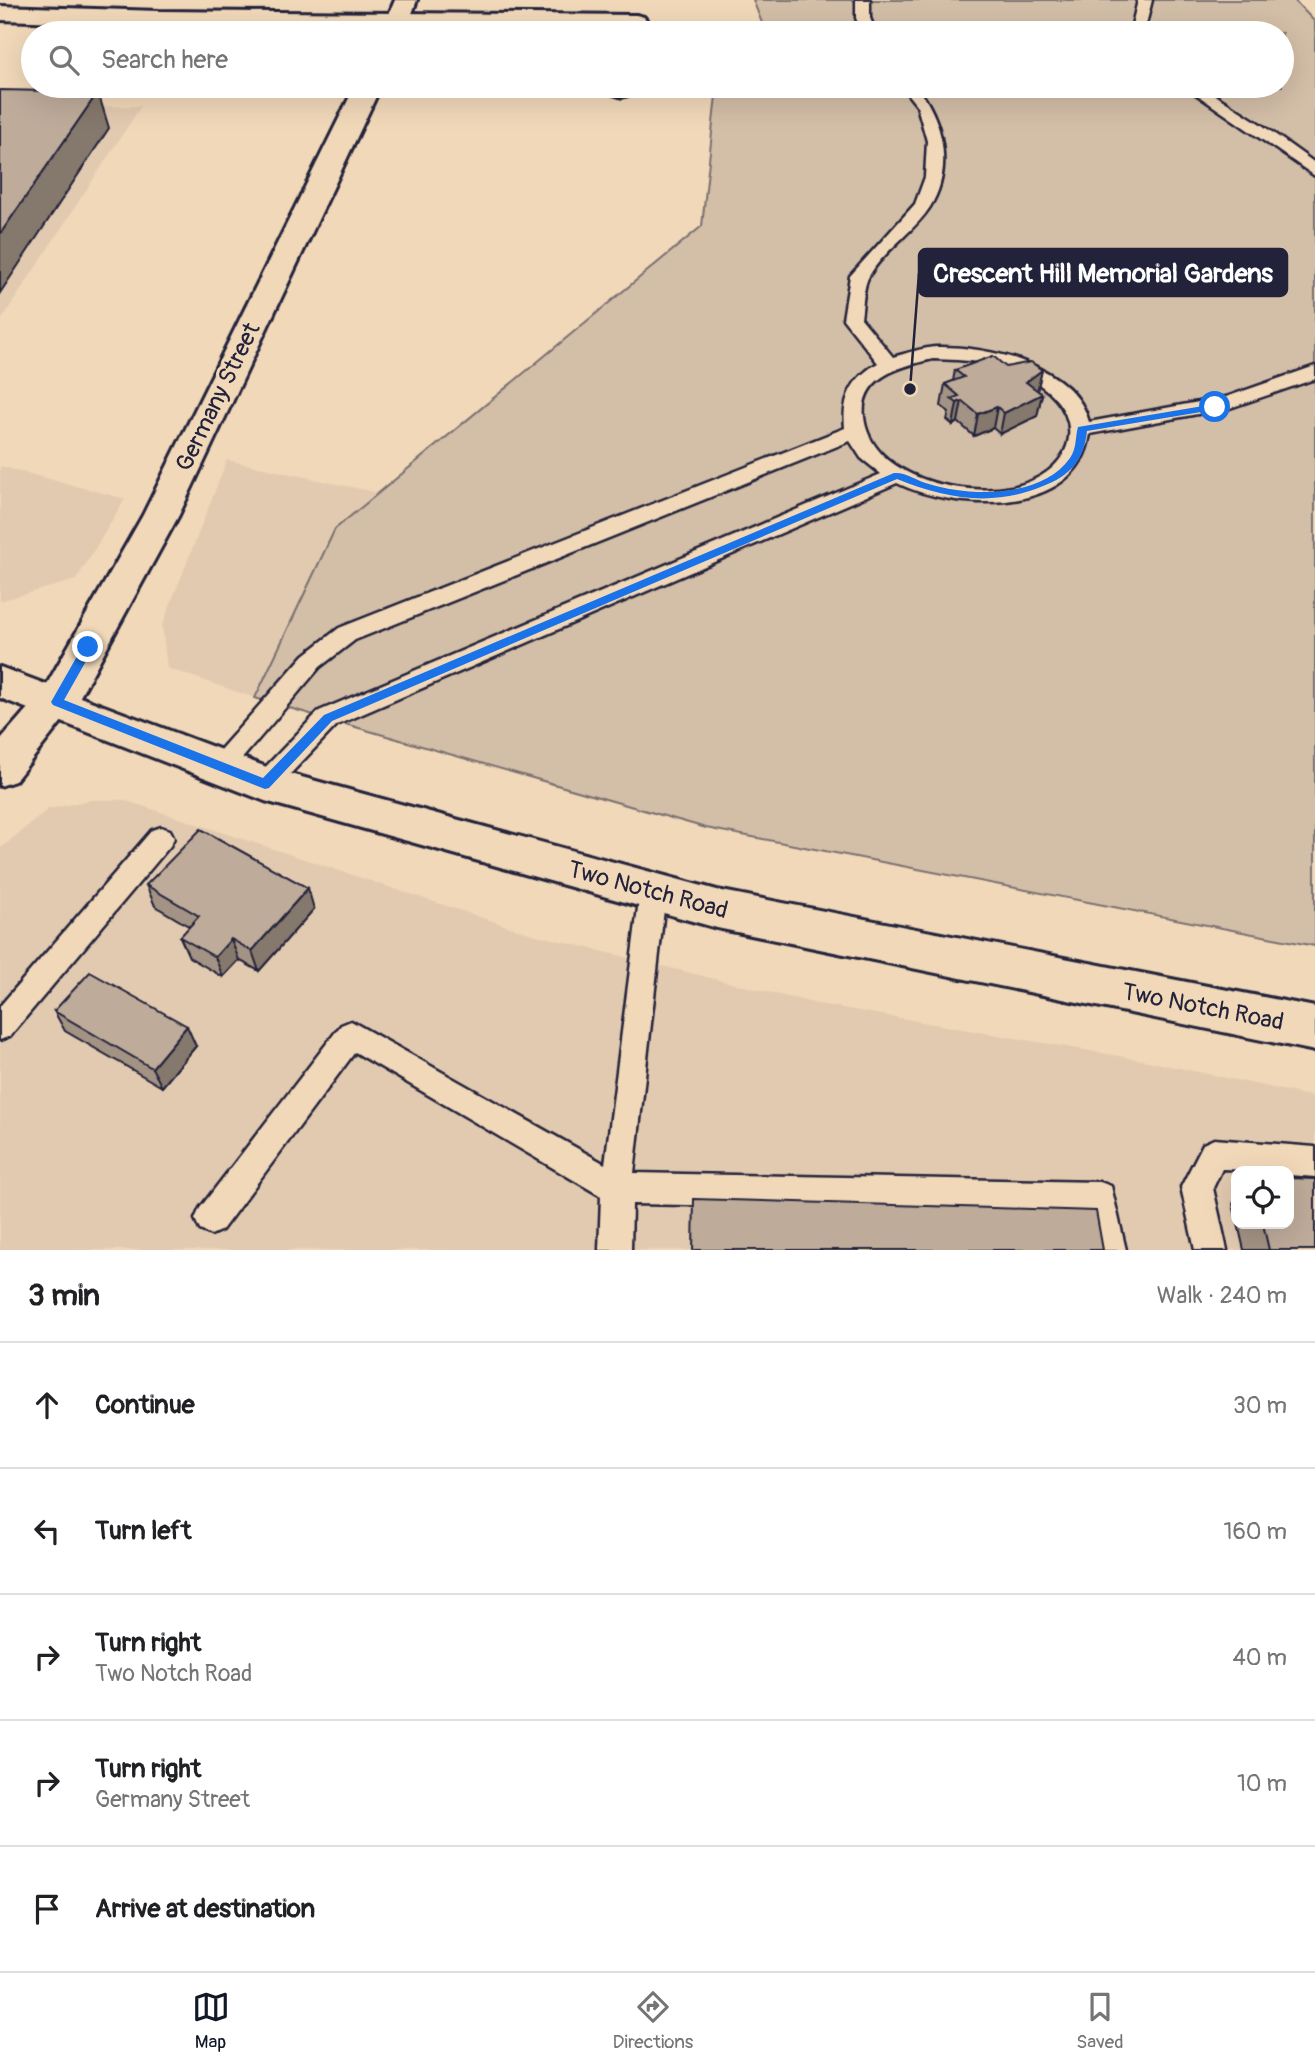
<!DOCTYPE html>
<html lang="en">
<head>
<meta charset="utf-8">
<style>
  :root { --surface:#fff; --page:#f2f2f2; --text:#202124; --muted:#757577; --line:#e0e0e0; --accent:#111827 }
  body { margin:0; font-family:Pangolin,sans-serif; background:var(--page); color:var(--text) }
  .controls { position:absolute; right:21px; bottom:21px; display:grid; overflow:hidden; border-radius:14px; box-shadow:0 7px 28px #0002 }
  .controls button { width:63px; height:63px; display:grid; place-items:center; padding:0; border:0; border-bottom:2px solid var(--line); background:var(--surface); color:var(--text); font:35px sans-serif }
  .stop { position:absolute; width:21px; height:21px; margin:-16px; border:5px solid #1a73e8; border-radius:50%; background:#fff }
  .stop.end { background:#1a73e8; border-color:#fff; box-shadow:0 2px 7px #0008 }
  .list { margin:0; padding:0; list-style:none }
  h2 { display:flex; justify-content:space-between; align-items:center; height:91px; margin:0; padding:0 28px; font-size:30px }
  h2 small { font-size:23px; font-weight:400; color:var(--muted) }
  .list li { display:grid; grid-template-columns:46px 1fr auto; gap:21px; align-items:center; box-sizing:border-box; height:126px; padding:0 28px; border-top:2px solid var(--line) }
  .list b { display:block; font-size:26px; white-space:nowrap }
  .list p { margin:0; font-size:23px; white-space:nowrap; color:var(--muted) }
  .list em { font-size:23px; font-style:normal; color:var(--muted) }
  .icon { flex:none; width:38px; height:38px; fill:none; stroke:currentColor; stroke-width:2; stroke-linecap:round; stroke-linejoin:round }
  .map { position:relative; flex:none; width:1315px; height:1250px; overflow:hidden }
  .search { position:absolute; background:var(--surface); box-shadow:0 7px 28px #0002; left:21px; right:21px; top:21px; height:77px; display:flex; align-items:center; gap:18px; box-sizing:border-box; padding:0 24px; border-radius:38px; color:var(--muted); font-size:26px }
  .sheet { height:721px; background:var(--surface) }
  nav { display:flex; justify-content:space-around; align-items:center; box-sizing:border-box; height:98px; border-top:2px solid var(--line); background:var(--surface); font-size:19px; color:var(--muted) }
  nav a { display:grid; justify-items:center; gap:4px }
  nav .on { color:var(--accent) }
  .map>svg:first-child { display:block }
  .built { fill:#e2cab0; fill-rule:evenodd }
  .green { fill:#d3bea7; stroke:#7a7071; stroke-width:2 }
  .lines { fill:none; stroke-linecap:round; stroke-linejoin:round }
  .lane-casing { stroke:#22223b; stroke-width:5 }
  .street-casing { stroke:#22223b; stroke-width:6 }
  .secondary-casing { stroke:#22223b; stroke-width:6 }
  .primary-casing { stroke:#22223b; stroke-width:6 }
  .lane { fill:#f1d8b9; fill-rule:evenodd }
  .street { fill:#f1d8b9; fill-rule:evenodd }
  .secondary { fill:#f1d8b9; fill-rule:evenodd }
  .primary { fill:#f1d8b9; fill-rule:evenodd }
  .wall { fill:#a39384; stroke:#22223b; stroke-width:2 }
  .shaded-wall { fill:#85786c; stroke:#22223b; stroke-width:2 }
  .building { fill:#beab9a; stroke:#22223b; stroke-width:2 }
  .route { fill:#1a73e8 }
  .labels { text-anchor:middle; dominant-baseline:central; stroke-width:6; stroke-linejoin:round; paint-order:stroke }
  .street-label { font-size:24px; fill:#22223b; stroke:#f1d8b9 }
  .leader { fill:none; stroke:#22223b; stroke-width:2.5 }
  .callout-dot { fill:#22223b; stroke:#f1d8b9; stroke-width:2.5 }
  .callout { fill:#22223b; stroke:#22223b; stroke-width:2.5 }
  .callout-label { font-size:26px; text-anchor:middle; font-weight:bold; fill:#fff }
</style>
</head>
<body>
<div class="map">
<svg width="1315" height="1250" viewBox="0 0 1315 1250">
  <rect width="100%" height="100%" fill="#f1d8b9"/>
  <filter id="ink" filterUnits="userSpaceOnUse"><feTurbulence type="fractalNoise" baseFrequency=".0143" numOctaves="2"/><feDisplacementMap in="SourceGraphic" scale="14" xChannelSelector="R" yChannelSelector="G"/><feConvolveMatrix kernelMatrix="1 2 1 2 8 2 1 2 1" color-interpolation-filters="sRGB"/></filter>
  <g filter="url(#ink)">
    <g class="built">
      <polygon points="141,106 0,322 0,108"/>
      <polygon points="227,460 379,493 335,529 255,698 167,668 162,626"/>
      <polygon points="0,466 125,499 76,580 0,601"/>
      <path d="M90,800H124L532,934L813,1003L1142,1060L1315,1097V1250H0V849L48,809ZM1236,1171H1289V1224H1236Z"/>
    </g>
    <polygon class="green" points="753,0 1294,0 1315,22 1315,946 706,828 255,698 335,529 702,226 717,86 1282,86 1282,33 766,33"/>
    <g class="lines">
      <defs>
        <g id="lane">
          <polygon points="856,0 870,0 870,18 876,33 862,33 856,18"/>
          <polygon points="1138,0 1152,0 1144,33 1130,33"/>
          <path d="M901,86H916C943,118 954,169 930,207C914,232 884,250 869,276C863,286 863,306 861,318L893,357C907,353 922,348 936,347C987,346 1074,364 1089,422L1226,397L1315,366V379L1230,408L1090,434C1077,518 955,511 897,483L337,725L274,791L265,794L256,791L252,784L256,777L319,711L881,474L861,458L850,441L355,640L320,667L229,774L220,777L211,774L208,767L211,760L304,655L339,628L845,428C842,398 852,378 878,363L843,319L850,276L915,204L925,177L927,141L917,106ZM933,359C971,360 1008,362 1040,385C1092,422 1070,475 1012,487C962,497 871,478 864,417C859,376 902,366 933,359Z"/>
          <polygon points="1184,86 1201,86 1262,125 1315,163 1315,176"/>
          <polygon points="161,827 170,830 174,838 170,846 10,1036 0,1040 0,1006 152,830"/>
          <polygon points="653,881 662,884 666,892 634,1173 1100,1182 1111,1186 1126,1250 1094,1250 1087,1212 632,1204 631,1250 599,1250 601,1196 355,1052 222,1230 211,1235 200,1230 195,1219 200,1208 341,1025 351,1021 605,1164 640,892 644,884"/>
          <polygon points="1214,1139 1315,1147 1315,1177 1289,1175 1289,1171 1222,1169 1213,1188 1227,1250 1195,1250 1181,1187 1203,1144"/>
        </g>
        <g id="street">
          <polygon points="0,6 159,11 636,15 644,17 648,22 644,27 636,29 159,25 0,20"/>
          <polygon points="610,86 636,86 631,94 622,97 613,94"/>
        </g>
        <g id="secondary">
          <polygon points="395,0 417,0 405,33 381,33"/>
          <polygon points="355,86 381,86 179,515 77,702 15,781 0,786 0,740 43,691 143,515"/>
        </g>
        <polygon id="primary" points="0,667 272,769 717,890 1315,1007 1315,1051 717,928 265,801 0,698"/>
      </defs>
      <use href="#lane" class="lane-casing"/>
      <use href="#street" class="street-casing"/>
      <use href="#secondary" class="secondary-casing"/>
      <use href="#primary" class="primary-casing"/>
      <use href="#lane" class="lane"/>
      <use href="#street" class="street"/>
      <use href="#secondary" class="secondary"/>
      <use href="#primary" class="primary"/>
    </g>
    <g class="wall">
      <polygon points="1006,367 1042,370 1037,390 1042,394 1037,416 1000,434 993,428 974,436 958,422 953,425 947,420 949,412 941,406 945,384 953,381 955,370"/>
      <polygon points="146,885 314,909 259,971 239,960 223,977 189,957 180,937 190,927 155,906"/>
      <polygon points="54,1011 196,1046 162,1087 65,1031"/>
      <polygon points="1236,1199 1236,1217 1233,1204"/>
      <polygon points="1238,1224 1289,1224 1315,1250 1244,1250"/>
    </g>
    <g class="shaded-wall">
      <polygon points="98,92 109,128 0,293 0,234"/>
      <polygon points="1042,370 1037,392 1026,382"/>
      <polygon points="1042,394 1037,416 1000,434 1004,413"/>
      <polygon points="962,401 958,422 953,425 957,403"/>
      <polygon points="997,407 993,428 974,436 978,414"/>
      <polygon points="308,888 314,909 259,971 252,951"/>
      <polygon points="231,939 239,960 223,977 215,957"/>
      <polygon points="187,1026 196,1046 162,1087 152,1068"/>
    </g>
    <g class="building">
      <polygon points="0,90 98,92 0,234"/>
      <polygon points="993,356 1006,367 1031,362 1042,370 1026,382 1042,394 1004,413 997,407 978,414 962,401 957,403 951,399 959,396 945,384 964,377 955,370"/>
      <polygon points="201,829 308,888 252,951 231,939 215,957 180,937 199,916 146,885"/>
      <polygon points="90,972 187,1026 152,1068 54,1011"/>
      <polygon points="1289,1178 1315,1179 1315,1250 1269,1250 1263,1224 1289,1224"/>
      <polygon points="694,1199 1096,1211 1103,1250 693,1250"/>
    </g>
  </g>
  <path class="route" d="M1215,404L1219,405V409L1087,431C1084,460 1070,476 1043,486C994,507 946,499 897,479L332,721L269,788L265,789L53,705L51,702L84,644H92L94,647L64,700L263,778L324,715L894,473C906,472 917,481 929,484C971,497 1042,498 1070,458C1077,448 1075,437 1078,427Z"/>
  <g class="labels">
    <g class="street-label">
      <text transform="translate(218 397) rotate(-64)">Germany Street</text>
      <text transform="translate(648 890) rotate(15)">Two Notch Road</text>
      <text transform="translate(1203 1007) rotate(11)">Two Notch Road</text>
    </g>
  </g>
  <path class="leader" d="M910 389L919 273"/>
  <circle class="callout-dot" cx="910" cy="389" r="7"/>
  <rect class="callout" x="919" y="249" width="368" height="47" rx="7"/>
  <g class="callout-label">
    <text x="1103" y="282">Crescent Hill Memorial Gardens</text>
  </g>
</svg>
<div class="controls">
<button><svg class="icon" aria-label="locate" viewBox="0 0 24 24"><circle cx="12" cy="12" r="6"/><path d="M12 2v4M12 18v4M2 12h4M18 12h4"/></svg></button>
</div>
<div class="stop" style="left:1215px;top:407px"></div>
<div class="stop end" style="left:88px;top:647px"></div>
<div class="search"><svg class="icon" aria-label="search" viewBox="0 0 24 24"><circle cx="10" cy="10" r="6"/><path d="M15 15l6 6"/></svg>Search here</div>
</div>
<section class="sheet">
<h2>3 min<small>Walk · 240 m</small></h2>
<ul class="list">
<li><svg class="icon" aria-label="ahead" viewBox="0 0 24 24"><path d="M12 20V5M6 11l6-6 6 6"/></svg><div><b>Continue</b></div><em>30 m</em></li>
<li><svg class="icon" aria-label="left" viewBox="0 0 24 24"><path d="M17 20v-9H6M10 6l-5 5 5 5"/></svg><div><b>Turn left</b></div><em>160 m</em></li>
<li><svg class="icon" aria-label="right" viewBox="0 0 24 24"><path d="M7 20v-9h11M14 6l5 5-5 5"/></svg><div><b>Turn right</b><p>Two Notch Road</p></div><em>40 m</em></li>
<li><svg class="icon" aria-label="right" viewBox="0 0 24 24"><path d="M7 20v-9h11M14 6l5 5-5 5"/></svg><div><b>Turn right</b><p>Germany Street</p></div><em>10 m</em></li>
<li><svg class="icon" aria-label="arrive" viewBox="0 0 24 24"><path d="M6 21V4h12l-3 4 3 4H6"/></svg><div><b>Arrive at destination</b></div></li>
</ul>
</section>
<nav>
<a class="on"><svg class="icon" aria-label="map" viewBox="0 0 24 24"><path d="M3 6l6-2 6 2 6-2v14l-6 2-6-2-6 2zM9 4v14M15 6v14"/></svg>Map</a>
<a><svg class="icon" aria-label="directions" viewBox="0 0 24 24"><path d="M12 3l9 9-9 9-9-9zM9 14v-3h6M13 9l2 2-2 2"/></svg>Directions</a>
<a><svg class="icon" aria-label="saved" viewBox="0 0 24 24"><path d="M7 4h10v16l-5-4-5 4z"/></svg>Saved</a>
</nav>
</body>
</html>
